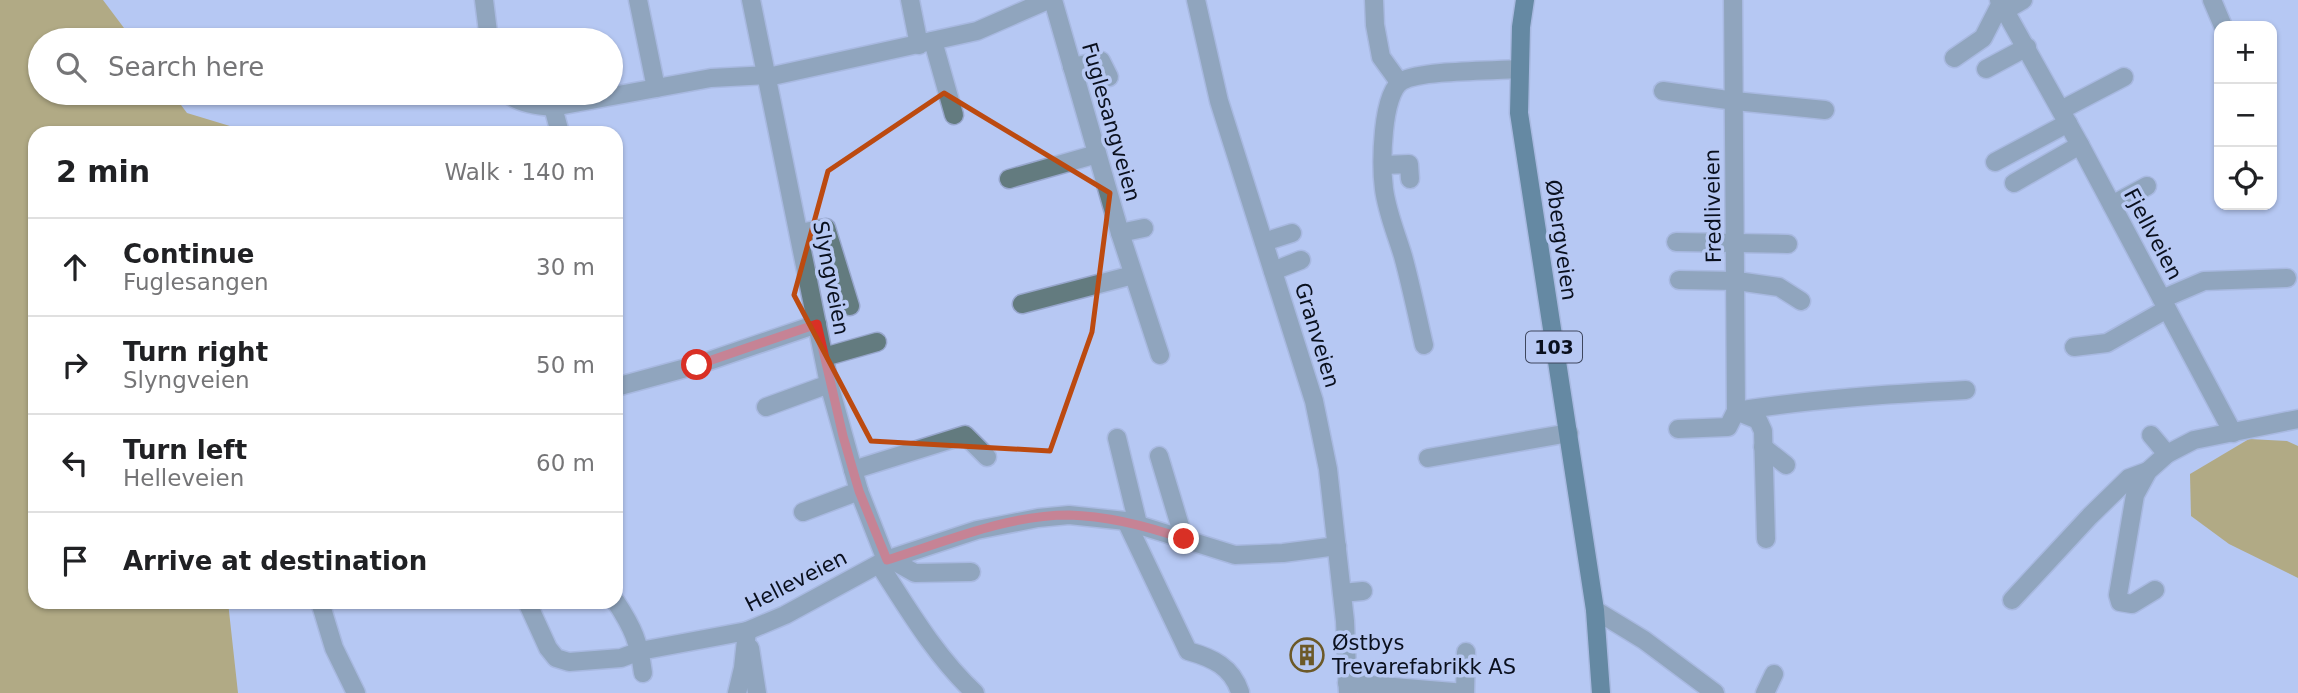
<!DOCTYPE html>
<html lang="en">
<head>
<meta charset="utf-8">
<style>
  :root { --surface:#fff; --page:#f6f6f6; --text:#202124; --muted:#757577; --line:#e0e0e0 }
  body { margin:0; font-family:"DejaVu Sans",sans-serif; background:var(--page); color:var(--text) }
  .controls { position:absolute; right:21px; top:21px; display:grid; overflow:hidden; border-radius:14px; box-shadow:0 2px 5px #0004 }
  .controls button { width:63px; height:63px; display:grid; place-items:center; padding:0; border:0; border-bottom:2px solid var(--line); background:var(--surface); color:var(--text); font:35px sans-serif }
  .stop { position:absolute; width:21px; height:21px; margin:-16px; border:5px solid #d93025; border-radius:50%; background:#fff }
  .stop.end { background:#d93025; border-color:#fff; box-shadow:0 2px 7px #0008 }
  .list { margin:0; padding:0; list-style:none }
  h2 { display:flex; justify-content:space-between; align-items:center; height:91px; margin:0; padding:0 28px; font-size:30px }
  h2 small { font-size:23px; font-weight:400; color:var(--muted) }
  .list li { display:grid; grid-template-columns:46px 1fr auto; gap:21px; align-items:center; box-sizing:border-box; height:98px; padding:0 28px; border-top:2px solid var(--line) }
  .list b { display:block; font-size:26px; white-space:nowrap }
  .list p { margin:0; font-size:23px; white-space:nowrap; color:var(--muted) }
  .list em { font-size:23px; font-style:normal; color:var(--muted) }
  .icon { flex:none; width:38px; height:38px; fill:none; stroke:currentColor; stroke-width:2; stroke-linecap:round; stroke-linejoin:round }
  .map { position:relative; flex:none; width:2298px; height:693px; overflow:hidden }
  .search { position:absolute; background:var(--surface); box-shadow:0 2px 5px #0004; left:28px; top:28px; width:595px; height:77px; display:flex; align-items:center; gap:18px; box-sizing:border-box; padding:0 24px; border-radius:38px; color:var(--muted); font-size:26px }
  .panel { position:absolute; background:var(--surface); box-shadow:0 2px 5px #0004; left:28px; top:126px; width:595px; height:483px; border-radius:21px }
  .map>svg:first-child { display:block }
  .forest { fill:#ac8501 }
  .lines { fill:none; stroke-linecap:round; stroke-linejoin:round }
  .minor-casing { stroke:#98a7cd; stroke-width:21 }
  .major-casing { stroke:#98a7cd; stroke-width:21 }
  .minor { stroke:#637b7f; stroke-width:18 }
  .major { stroke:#043c43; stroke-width:18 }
  .route { stroke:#d93025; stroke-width:9 }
  .marked { fill:none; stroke:#bc4a10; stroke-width:5; stroke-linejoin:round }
  .labels { text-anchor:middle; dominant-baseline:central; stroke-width:7; stroke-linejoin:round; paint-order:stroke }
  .shield { fill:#b7c8f3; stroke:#3e475e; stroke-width:2 }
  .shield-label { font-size:19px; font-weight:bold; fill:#0a101e }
  .street-label { font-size:21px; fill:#0a101e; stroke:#b7c8f3 }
  .poi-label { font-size:21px; fill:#0a101e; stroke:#b7c8f3; text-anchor:start }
</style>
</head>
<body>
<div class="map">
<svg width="2298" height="693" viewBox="0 0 2298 693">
  <rect width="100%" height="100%" fill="#b7c8f3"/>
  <g class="forest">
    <polygon points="0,0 103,0 133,40 40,40 40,93 172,93 187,113 253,133 35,133 35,602 228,602 238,693 0,693"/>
    <polygon points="2249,439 2287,441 2298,446 2298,578 2229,544 2191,516 2190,474"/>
  </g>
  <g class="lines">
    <defs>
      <g id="minor">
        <polyline points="484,0 489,40"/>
        <polyline points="638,0 656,88"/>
        <polyline points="751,0 829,384 859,491 886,560"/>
        <polyline points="910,0 919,45"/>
        <polyline points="1053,0 1120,233 1160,355"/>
        <polyline points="1196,0 1219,101 1314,401 1328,469 1345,621 1348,693"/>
        <polyline points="1374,0 1375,25 1381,57 1399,82"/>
        <polyline points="1999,0 2080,145 2233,433"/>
        <polyline points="2212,0 2223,26"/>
        <polyline points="2006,10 2023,0"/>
        <polyline points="933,41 954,115"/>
        <polyline points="1954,58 1983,38 2001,3"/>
        <polyline points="1072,67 1101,61 1109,77"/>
        <polyline points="1986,69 2027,47"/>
        <polyline points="768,77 977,31 1048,0"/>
        <polyline points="1663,91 1735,101 1825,110"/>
        <path d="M507,93C517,103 538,106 553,107L711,78L767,75"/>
        <polyline points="553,107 560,133"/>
        <polyline points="2061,110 2124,77"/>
        <polyline points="1995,162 2068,123"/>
        <polyline points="1384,165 1409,164 1410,179"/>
        <polyline points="1009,179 1097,154"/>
        <polyline points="2014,183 2080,145"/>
        <polyline points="2112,205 2147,186"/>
        <polyline points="799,233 826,228 850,306"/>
        <polyline points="1120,233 1144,228"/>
        <polyline points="1264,242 1292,233"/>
        <polyline points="1676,242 1788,244"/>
        <polyline points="1273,271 1301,260"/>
        <polyline points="1679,280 1737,281 1779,287 1801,301"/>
        <polyline points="2162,299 2204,281 2287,278"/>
        <polyline points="1022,304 1133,275"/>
        <path d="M1424,345C1417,315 1411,285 1403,256C1396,233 1387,212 1384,189C1381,166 1381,93 1402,81C1421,70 1493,71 1519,69"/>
        <polyline points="2074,347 2107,343 2167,309"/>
        <polyline points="824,357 877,342"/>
        <polyline points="616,387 697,365 817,324"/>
        <polyline points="766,407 829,384"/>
        <path d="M1736,411C1813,399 1889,394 1966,390"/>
        <polyline points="1736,411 1758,420 1763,431 1766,539"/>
        <polyline points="1678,429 1728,427 1736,411 1733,0"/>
        <polyline points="2151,435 2167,454"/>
        <polyline points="1117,438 1138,524"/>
        <polyline points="1763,447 1786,465"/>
        <polyline points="1159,456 1184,539"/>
        <polyline points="1428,458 1569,433"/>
        <polyline points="853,470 965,435 987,457"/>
        <polyline points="803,512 859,491"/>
        <path d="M1126,521L1188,651C1213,658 1232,667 1240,692"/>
        <polyline points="890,559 915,573 971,572"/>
        <path d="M879,564C908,609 936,657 975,693"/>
        <polyline points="2155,590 2132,604 2120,602 2118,595 2135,495 2148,471 2167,454 2194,440 2298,419"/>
        <polyline points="1342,593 1363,591"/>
        <polyline points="2012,600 2090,516 2129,478 2148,471"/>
        <polyline points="320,602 334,648 356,693"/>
        <polyline points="527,602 548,648 556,658 569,662 621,658 640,651 747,631 785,615 886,560 977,530 1038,518 1069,515 1126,521 1235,555 1283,553 1337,546"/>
        <path d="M616,602C633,628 639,642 643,673"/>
        <polyline points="1595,610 1644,640 1715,693"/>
        <polyline points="750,648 757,693"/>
        <polyline points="1347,683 1465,693 1466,652"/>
        <polyline points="737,693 743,668 747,631"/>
        <polyline points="1765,693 1774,674"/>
      </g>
      <polyline id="major" points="1525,0 1521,27 1519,113 1595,610 1601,693"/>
    </defs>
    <use href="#minor" class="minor-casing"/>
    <use href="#major" class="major-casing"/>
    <use href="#minor" class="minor"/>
    <use href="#major" class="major"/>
  </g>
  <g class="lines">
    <path class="route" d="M697,365L817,324L843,436L859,491L887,560C945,542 1006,515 1069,515C1108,516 1147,526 1184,539"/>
  </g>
  <path d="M0 0H2298V693H0ZM944,93L1110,193L1092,332L1050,451L871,441L794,295L828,171Z" fill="#b7c8f3" fill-opacity=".55" fill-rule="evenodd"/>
  <path class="marked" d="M944,93L1110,193L1092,332L1050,451L871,441L794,295L828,171Z"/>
  <defs>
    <symbol id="building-ring" viewBox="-11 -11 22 22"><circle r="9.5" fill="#b7c8f3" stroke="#6c5928" stroke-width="1.5"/><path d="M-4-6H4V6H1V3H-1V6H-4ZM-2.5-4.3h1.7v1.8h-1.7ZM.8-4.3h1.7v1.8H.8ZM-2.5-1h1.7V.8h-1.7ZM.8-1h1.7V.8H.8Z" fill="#6c5928"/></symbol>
  </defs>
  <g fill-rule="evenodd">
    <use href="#building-ring" x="1288" y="636" width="38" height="38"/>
  </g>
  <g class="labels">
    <rect class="shield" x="1526" y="331.5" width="56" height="31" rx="5"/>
    <g class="shield-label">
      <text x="1554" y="347">103</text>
    </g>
    <g class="street-label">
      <text transform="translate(1111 122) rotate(74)">Fuglesangveien</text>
      <text transform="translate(1713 206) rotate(-91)">Fredliveien</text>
      <text transform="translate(2153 234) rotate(62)">Fjellveien</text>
      <text transform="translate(1561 240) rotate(82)">Øbergveien</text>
      <text transform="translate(831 278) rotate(79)">Slyngveien</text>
      <text transform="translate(1317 335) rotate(73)">Granveien</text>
      <text transform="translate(796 581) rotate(-27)">Helleveien</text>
    </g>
    <g class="poi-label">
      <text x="1332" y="643">Østbys<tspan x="1332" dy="24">Trevarefabrikk AS</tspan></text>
    </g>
  </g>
</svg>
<div class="controls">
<button>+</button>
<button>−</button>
<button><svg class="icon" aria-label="locate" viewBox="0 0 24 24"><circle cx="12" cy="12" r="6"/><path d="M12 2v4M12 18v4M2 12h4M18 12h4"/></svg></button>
</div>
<div class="stop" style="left:697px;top:365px"></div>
<div class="stop end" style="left:1184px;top:539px"></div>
<div class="search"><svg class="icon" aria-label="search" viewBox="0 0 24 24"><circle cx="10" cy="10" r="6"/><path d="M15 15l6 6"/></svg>Search here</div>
<section class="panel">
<h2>2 min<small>Walk · 140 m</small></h2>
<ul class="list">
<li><svg class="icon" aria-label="ahead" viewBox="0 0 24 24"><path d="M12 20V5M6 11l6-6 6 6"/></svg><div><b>Continue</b><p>Fuglesangen</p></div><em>30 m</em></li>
<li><svg class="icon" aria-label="right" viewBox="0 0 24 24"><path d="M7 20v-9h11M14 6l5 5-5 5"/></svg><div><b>Turn right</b><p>Slyngveien</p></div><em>50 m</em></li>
<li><svg class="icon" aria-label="left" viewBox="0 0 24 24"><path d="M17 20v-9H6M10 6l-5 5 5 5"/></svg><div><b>Turn left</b><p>Helleveien</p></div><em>60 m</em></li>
<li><svg class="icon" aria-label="arrive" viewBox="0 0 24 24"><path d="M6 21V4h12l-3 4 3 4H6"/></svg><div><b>Arrive at destination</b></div></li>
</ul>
</section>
</div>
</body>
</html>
